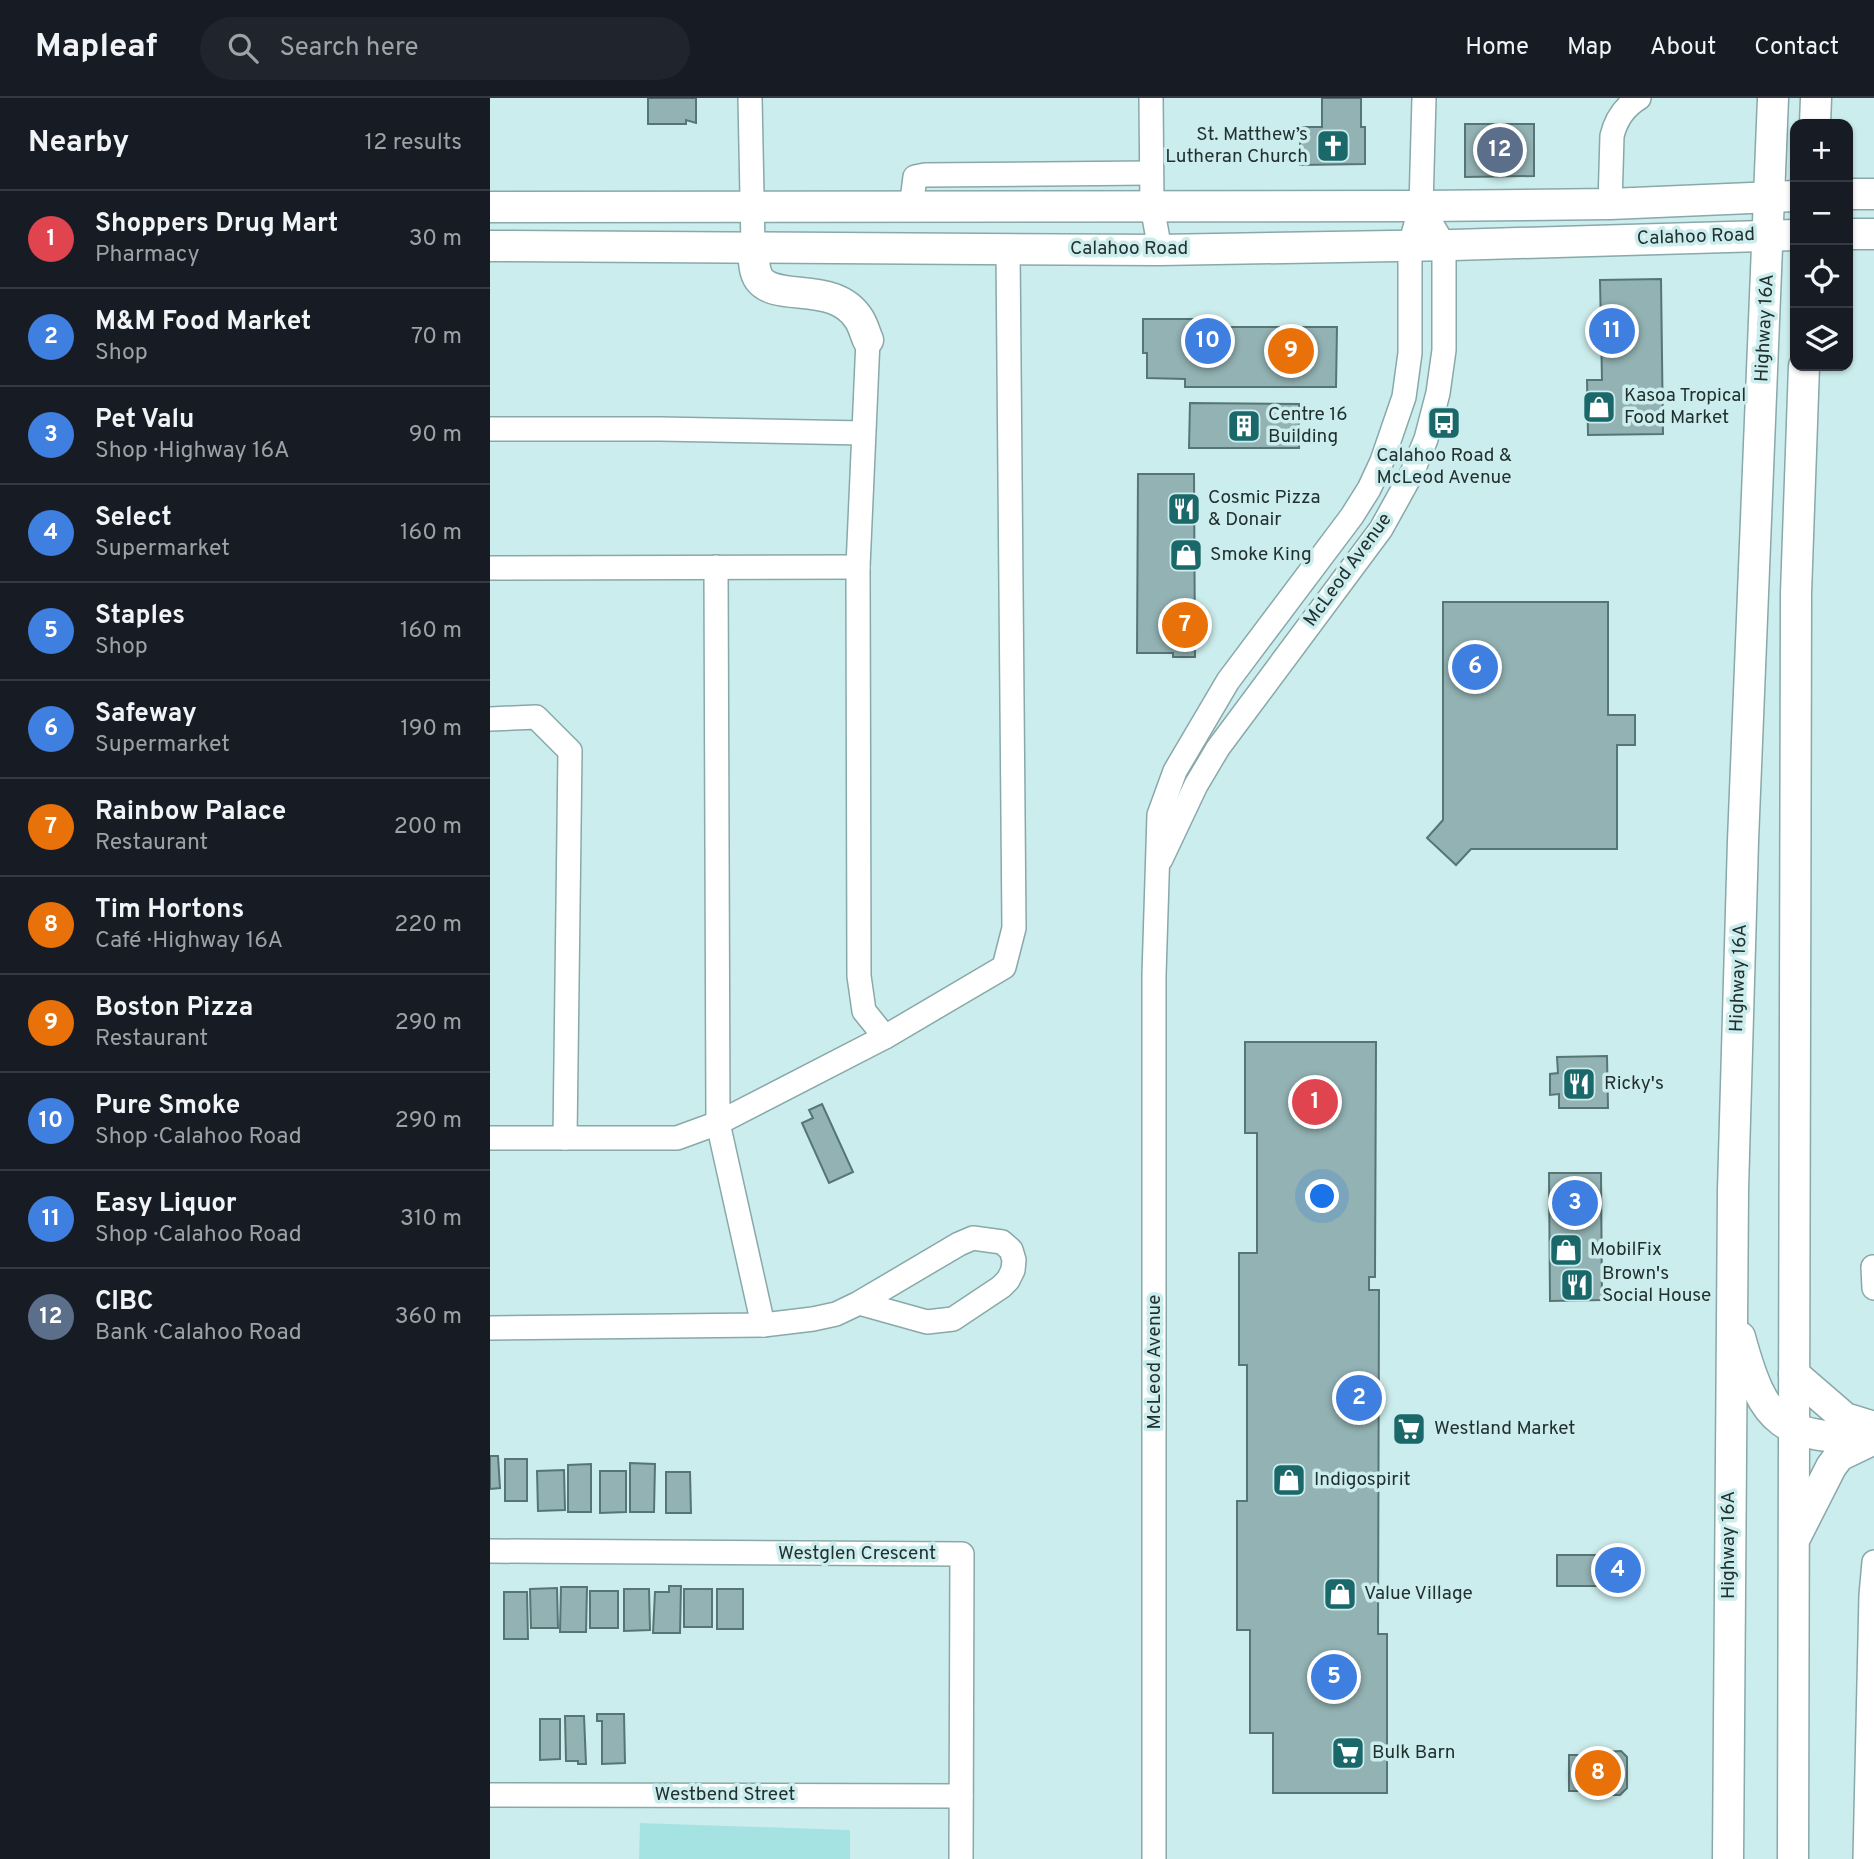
<!DOCTYPE html>
<html lang="en">
<head>
<meta charset="utf-8">
<style>
  :root { --surface:#171b24; --page:#20242c; --text:#f1f3f6; --muted:#9ea1a6; --line:#363941; --accent:#d93025 }
  body { margin:0; font-family:Overpass,sans-serif; background:var(--page); color:var(--text) }
  .controls { position:absolute; right:21px; top:21px; display:grid; overflow:hidden; border-radius:14px; box-shadow:0 2px 5px #0004 }
  .controls button { width:63px; height:63px; display:grid; place-items:center; padding:0; border:0; border-bottom:2px solid var(--line); background:var(--surface); color:var(--text); font:35px sans-serif }
  .you { position:absolute; left:833px; top:1099px; width:24px; height:24px; margin:-18px; border:5px solid #fff; border-radius:50%; background:#1a73e8; box-shadow:0 0 0 10px #1a73e833 }
  .badge { display:grid; place-items:center; width:46px; height:46px; border-radius:50%; background:var(--accent); color:#fff; font-size:23px; font-weight:700 }
  .pin { position:absolute; translate:-50% -50%; border:4px solid #fff; box-shadow:0 2px 7px #0006 }
  .list { margin:0; padding:0; list-style:none }
  h2 { display:flex; justify-content:space-between; align-items:center; height:91px; margin:0; padding:0 28px; font-size:30px }
  h2 small { font-size:23px; font-weight:400; color:var(--muted) }
  .list li { display:grid; grid-template-columns:46px 1fr auto; gap:21px; align-items:center; box-sizing:border-box; height:98px; padding:0 28px; border-top:2px solid var(--line) }
  .list b { display:block; font-size:26px; white-space:nowrap }
  .list p { margin:0; font-size:23px; white-space:nowrap; color:var(--muted) }
  .list em { font-size:23px; font-style:normal; color:var(--muted) }
  .icon { flex:none; width:38px; height:38px; fill:none; stroke:currentColor; stroke-width:2; stroke-linecap:round; stroke-linejoin:round }
  .map { position:relative; flex:none; width:1384px; height:1761px; overflow:hidden }
  header { display:flex; align-items:center; gap:42px; box-sizing:border-box; height:98px; padding:0 35px; background:var(--surface); border-bottom:2px solid var(--line) }
  header strong { font-size:33px }
  nav { display:flex; gap:38px; margin-inline-start:auto; font-size:24px }
  .search { width:490px; height:63px; background:var(--page); display:flex; align-items:center; gap:18px; box-sizing:border-box; padding:0 24px; border-radius:38px; color:var(--muted); font-size:26px }
  main { display:flex }
  aside { flex:1; background:var(--surface) }
  .map>svg:first-child { display:block }
  .green { fill:#a5e3e3 }
  .building { fill:#93b2b3; stroke:#577575; stroke-width:2 }
  .lines { fill:none; stroke-linecap:round; stroke-linejoin:round }
  .minor-casing { stroke:#89a8a9; stroke-width:26 }
  .major-casing { stroke:#89a8a9; stroke-width:33 }
  .minor { stroke:#fff; stroke-width:23 }
  .major { stroke:#fff; stroke-width:30 }
  .labels { text-anchor:middle; dominant-baseline:central; stroke-width:7; stroke-linejoin:round; paint-order:stroke }
  .poi-label { font-size:19px; fill:#233030; stroke:#cceded; text-anchor:start }
  .street-label { font-size:19px; fill:#233030; stroke:#cceded }
</style>
</head>
<body>
<header>
<strong>Mapleaf</strong>
<div class="search"><svg class="icon" aria-label="search" viewBox="0 0 24 24"><circle cx="10" cy="10" r="6"/><path d="M15 15l6 6"/></svg>Search here</div>
<nav><a>Home</a><a>Map</a><a>About</a><a>Contact</a></nav>
</header>
<main>
<aside>
<h2>Nearby<small>12 results</small></h2>
<ul class="list">
<li><span class="badge" style="background:#e0444e">1</span><div><b>Shoppers Drug Mart</b><p>Pharmacy</p></div><em>30 m</em></li>
<li><span class="badge" style="background:#3f7fe0">2</span><div><b>M&amp;M Food Market</b><p>Shop</p></div><em>70 m</em></li>
<li><span class="badge" style="background:#3f7fe0">3</span><div><b>Pet Valu</b><p>Shop · Highway 16A</p></div><em>90 m</em></li>
<li><span class="badge" style="background:#3f7fe0">4</span><div><b>Select</b><p>Supermarket</p></div><em>160 m</em></li>
<li><span class="badge" style="background:#3f7fe0">5</span><div><b>Staples</b><p>Shop</p></div><em>160 m</em></li>
<li><span class="badge" style="background:#3f7fe0">6</span><div><b>Safeway</b><p>Supermarket</p></div><em>190 m</em></li>
<li><span class="badge" style="background:#e8710a">7</span><div><b>Rainbow Palace</b><p>Restaurant</p></div><em>200 m</em></li>
<li><span class="badge" style="background:#e8710a">8</span><div><b>Tim Hortons</b><p>Café · Highway 16A</p></div><em>220 m</em></li>
<li><span class="badge" style="background:#e8710a">9</span><div><b>Boston Pizza</b><p>Restaurant</p></div><em>290 m</em></li>
<li><span class="badge" style="background:#3f7fe0">10</span><div><b>Pure Smoke</b><p>Shop · Calahoo Road</p></div><em>290 m</em></li>
<li><span class="badge" style="background:#3f7fe0">11</span><div><b>Easy Liquor</b><p>Shop · Calahoo Road</p></div><em>310 m</em></li>
<li><span class="badge" style="background:#5c6f8a">12</span><div><b>CIBC</b><p>Bank · Calahoo Road</p></div><em>360 m</em></li>
</ul>
</aside>
<div class="map">
<svg width="1384" height="1761" viewBox="0 0 1384 1761">
  <rect width="100%" height="100%" fill="#cceded"/>
  <polygon class="green" points="150,1725 360,1732 360,1761 149,1761"/>
  <g class="building">
    <polygon points="158,0 206,0 206,25 196,22 196,26 158,26"/>
    <polygon points="832,0 871,0 871,29 875,29 875,66 810,67 810,29 832,29"/>
    <polygon points="975,26 1044,26 1044,78 975,79"/>
    <polygon points="1171,181 1173,336 1098,337 1097,282 1112,282 1110,182"/>
    <polygon points="653,221 708,221 707,229 847,229 846,289 695,289 695,281 657,280 657,255 653,255"/>
    <polygon points="700,305 809,306 809,350 699,350"/>
    <polygon points="648,376 704,376 705,559 683,559 683,555 647,555"/>
    <polygon points="953,504 1118,504 1118,617 1145,617 1145,647 1127,647 1127,751 981,751 966,767 937,740 953,722"/>
    <polygon points="755,944 886,944 885,1179 879,1179 879,1192 889,1192 888,1536 897,1536 897,1695 783,1695 783,1635 760,1635 760,1532 747,1532 747,1403 757,1403 757,1267 749,1267 749,1155 767,1155 767,1035 755,1035"/>
    <polygon points="1117,958 1118,1010 1069,1010 1069,996 1060,997 1060,976 1068,975 1067,959"/>
    <polygon points="332,1006 363,1074 339,1085 312,1025 323,1020 319,1012"/>
    <polygon points="1059,1075 1111,1075 1112,1202 1060,1203"/>
    <polygon points="0,1358 8,1358 10,1390 0,1391"/>
    <rect x="15" y="1361" width="22" height="42"/>
    <polygon points="140,1365 165,1366 164,1414 140,1414"/>
    <polygon points="101,1366 101,1414 78,1414 78,1367"/>
    <polygon points="74,1372 75,1412 48,1413 47,1373"/>
    <polygon points="110,1373 136,1373 136,1414 110,1415"/>
    <polygon points="176,1374 200,1374 201,1415 176,1415"/>
    <polygon points="1118,1453 1138,1453 1138,1495 1118,1494"/>
    <rect x="1067" y="1457" width="51" height="31"/>
    <polygon points="179,1488 191,1488 190,1535 163,1535 165,1494 179,1494"/>
    <polygon points="71,1489 97,1489 96,1534 70,1534"/>
    <polygon points="67,1490 68,1530 41,1530 40,1491"/>
    <polygon points="134,1491 159,1491 160,1532 134,1533"/>
    <rect x="194" y="1491" width="28" height="38"/>
    <rect x="227" y="1491" width="26" height="40"/>
    <rect x="100" y="1493" width="28" height="37"/>
    <polygon points="14,1494 37,1494 38,1541 14,1541"/>
    <polygon points="107,1616 134,1616 135,1665 112,1666 112,1623 107,1623"/>
    <polygon points="75,1618 94,1618 96,1666 88,1666 88,1663 76,1663"/>
    <polygon points="50,1621 70,1621 70,1661 50,1662"/>
    <polygon points="1131,1653 1137,1659 1137,1690 1130,1697 1106,1697 1101,1693 1079,1693 1079,1657 1101,1657 1107,1654"/>
  </g>
  <g class="lines">
    <defs>
      <g id="minor">
        <polyline points="260,0 263,148"/>
        <polyline points="661,0 662,108 670,152"/>
        <path d="M1120,106L1122,38C1126,21 1134,9 1149,0"/>
        <polyline points="421,110 425,79 435,77 661,75"/>
        <polyline points="378,242 368,469 369,878 374,913 395,939"/>
        <polyline points="0,331 170,331 373,335"/>
        <polyline points="226,469 228,1025 273,1227"/>
        <polyline points="0,470 368,469"/>
        <polyline points="0,621 46,619 80,653 75,1040"/>
        <polyline points="671,761 706,687 728,650 891,431 922,375 936,341 948,295 954,252 954,147 931,108"/>
        <polyline points="0,1040 187,1040 228,1025 395,939 514,869 524,830 518,152"/>
        <polyline points="1383,1169 1384,1190"/>
        <polyline points="0,1230 273,1227 323,1221 346,1216 369,1205 469,1146 483,1140 512,1144 521,1152 524,1162 523,1172 518,1182 511,1189 463,1221 437,1224 369,1205"/>
        <polyline points="0,1453 472,1456 471,1761"/>
        <polyline points="0,1697 471,1698"/>
        <polyline points="664,1761 664,877 669,717 685,673 738,583 862,418 879,391 892,363 914,299 920,255 920,147 931,108 934,0"/>
        <polyline points="1375,1761 1381,1497 1384,1464"/>
      </g>
      <g id="major">
        <polyline points="1325,26 1326,0"/>
        <polyline points="1358,96 1384,96"/>
        <polyline points="0,109 931,108 1120,106 1305,98"/>
        <polyline points="1358,136 1384,136"/>
        <polyline points="0,148 670,152 963,147 1305,137"/>
        <path d="M263,148C264,159 263,172 269,181C286,205 345,182 369,221C373,227 375,235 378,242"/>
        <path d="M1250,1239C1274,1328 1292,1340 1384,1340"/>
        <polyline points="1304,1276 1355,1320 1384,1329"/>
        <polyline points="1306,1438 1341,1369 1349,1358 1380,1343"/>
        <polyline points="1238,1761 1243,1092 1253,743 1283,0"/>
        <polyline points="1303,1761 1306,495 1314,268"/>
      </g>
    </defs>
    <use href="#minor" class="minor-casing"/>
    <use href="#major" class="major-casing"/>
    <use href="#minor" class="minor"/>
    <use href="#major" class="major"/>
  </g>
  <defs>
    <symbol id="church-square" viewBox="-11 -11 22 22"><rect x="-9" y="-9" width="18" height="18" rx="4" fill="#1b686a" stroke="#cceded"/><path d="M-1.2-6h2.4v3.5h3.3v2.4h-3.3V6h-2.4V-.1h-3.3v-2.4h3.3Z" fill="#fff"/></symbol>
    <symbol id="shop-square" viewBox="-11 -11 22 22"><rect x="-9" y="-9" width="18" height="18" rx="4" fill="#1b686a" stroke="#cceded"/><path d="M-5-2.5h2.3a2.7 3.5 0 0 1 5.4 0H5L5.5 6h-11ZM-1.5-2.5h3a1.5 2.3 0 0 0-3 0Z" fill="#fff"/></symbol>
    <symbol id="bus-square" viewBox="-11 -11 22 22"><rect x="-9" y="-9" width="18" height="18" rx="4" fill="#1b686a" stroke="#cceded"/><path d="M-5-6H5V4H4V6H2V4H-2V6H-4V4H-5ZM-3.5-4V0h7V-4ZM-3.5 1.2v1.5H-2V1.2ZM2 1.2v1.5H3.5V1.2Z" fill="#fff"/></symbol>
    <symbol id="building-square" viewBox="-11 -11 22 22"><rect x="-9" y="-9" width="18" height="18" rx="4" fill="#1b686a" stroke="#cceded"/><path d="M-4-6H4V6H1V3H-1V6H-4ZM-2.5-4.3h1.7v1.8h-1.7ZM.8-4.3h1.7v1.8H.8ZM-2.5-1h1.7V.8h-1.7ZM.8-1h1.7V.8H.8Z" fill="#fff"/></symbol>
    <symbol id="restaurant-square" viewBox="-11 -11 22 22"><rect x="-9" y="-9" width="18" height="18" rx="4" fill="#1b686a" stroke="#cceded"/><path d="M-5-6h1v4h1v-4h1v4h1v-4h1v5L-1.5 .5V6h-2V.5L-5-1ZM5-6V6H3V1.5H1.5Q1.5-4 5-6Z" fill="#fff"/></symbol>
    <symbol id="supermarket-square" viewBox="-11 -11 22 22"><rect x="-9" y="-9" width="18" height="18" rx="4" fill="#1b686a" stroke="#cceded"/><path d="M-6-5.5h2.5l.6 2H6L4.5 2H-2.5L-4.4-4H-6ZM-1.5 3.2a1.3 1.3 0 1 0 .1 0ZM3 3.2a1.3 1.3 0 1 0 .1 0Z" fill="#fff"/></symbol>
  </defs>
  <g fill-rule="evenodd">
    <use href="#church-square" x="824" y="29" width="38" height="38"/>
    <use href="#shop-square" x="1090" y="290" width="38" height="38"/>
    <use href="#bus-square" x="935" y="306" width="38" height="38"/>
    <use href="#building-square" x="735" y="309" width="38" height="38"/>
    <use href="#restaurant-square" x="675" y="392" width="38" height="38"/>
    <use href="#shop-square" x="677" y="438" width="38" height="38"/>
    <use href="#restaurant-square" x="1070" y="967" width="38" height="38"/>
    <use href="#shop-square" x="1057" y="1133" width="38" height="38"/>
    <use href="#restaurant-square" x="1068" y="1168" width="38" height="38"/>
    <use href="#supermarket-square" x="900" y="1312" width="38" height="38"/>
    <use href="#shop-square" x="780" y="1363" width="38" height="38"/>
    <use href="#shop-square" x="831" y="1477" width="38" height="38"/>
    <use href="#supermarket-square" x="839" y="1636" width="38" height="38"/>
  </g>
  <g class="labels">
    <g class="poi-label">
      <text x="818" y="37" text-anchor="end">St. Matthew’s<tspan x="818" dy="22">Lutheran Church</tspan></text>
      <text x="1134" y="298">Kasoa Tropical<tspan x="1134" dy="22">Food Market</tspan></text>
      <text x="778" y="317">Centre 16<tspan x="778" dy="22">Building</tspan></text>
      <text x="954" y="358" text-anchor="middle">Calahoo Road &amp;<tspan x="954" dy="22">McLeod Avenue</tspan></text>
      <text x="718" y="400">Cosmic Pizza<tspan x="718" dy="22">&amp; Donair</tspan></text>
      <text x="720" y="457">Smoke King</text>
      <text x="1114" y="986">Ricky's</text>
      <text x="1100" y="1152">MobilFix</text>
      <text x="1112" y="1176">Brown's<tspan x="1112" dy="22">Social House</tspan></text>
      <text x="944" y="1331">Westland Market</text>
      <text x="824" y="1382">Indigospirit</text>
      <text x="874" y="1496">Value Village</text>
      <text x="882" y="1655">Bulk Barn</text>
    </g>
    <g class="street-label">
      <text transform="translate(1206 139) rotate(-2)">Calahoo Road</text>
      <text x="639" y="151">Calahoo Road</text>
      <text transform="translate(1275 230) rotate(-87)">Highway 16A</text>
      <text transform="translate(858 472) rotate(-54)">McLeod Avenue</text>
      <text transform="translate(1249 880) rotate(-88)">Highway 16A</text>
      <text transform="translate(665 1264) rotate(-90)">McLeod Avenue</text>
      <text transform="translate(1239 1447) rotate(-90)">Highway 16A</text>
      <text x="367" y="1456">Westglen Crescent</text>
      <text x="235" y="1697">Westbend Street</text>
    </g>
  </g>
</svg>
<div class="controls">
<button>+</button>
<button>−</button>
<button><svg class="icon" aria-label="locate" viewBox="0 0 24 24"><circle cx="12" cy="12" r="6"/><path d="M12 2v4M12 18v4M2 12h4M18 12h4"/></svg></button>
<button><svg class="icon" aria-label="layers" viewBox="0 0 24 24"><path d="M12 4l9 5-9 5-9-5zM3 14l9 5 9-5"/></svg></button>
</div>
<div class="you"></div>
<div class="pin badge" style="left:825px;top:1004px;background:#e0444e">1</div>
<div class="pin badge" style="left:869px;top:1300px;background:#3f7fe0">2</div>
<div class="pin badge" style="left:1085px;top:1105px;background:#3f7fe0">3</div>
<div class="pin badge" style="left:1128px;top:1472px;background:#3f7fe0">4</div>
<div class="pin badge" style="left:844px;top:1579px;background:#3f7fe0">5</div>
<div class="pin badge" style="left:985px;top:569px;background:#3f7fe0">6</div>
<div class="pin badge" style="left:695px;top:527px;background:#e8710a">7</div>
<div class="pin badge" style="left:1108px;top:1675px;background:#e8710a">8</div>
<div class="pin badge" style="left:801px;top:253px;background:#e8710a">9</div>
<div class="pin badge" style="left:718px;top:243px;background:#3f7fe0">10</div>
<div class="pin badge" style="left:1122px;top:233px;background:#3f7fe0">11</div>
<div class="pin badge" style="left:1010px;top:52px;background:#5c6f8a">12</div>
</div>
</main>
</body>
</html>
